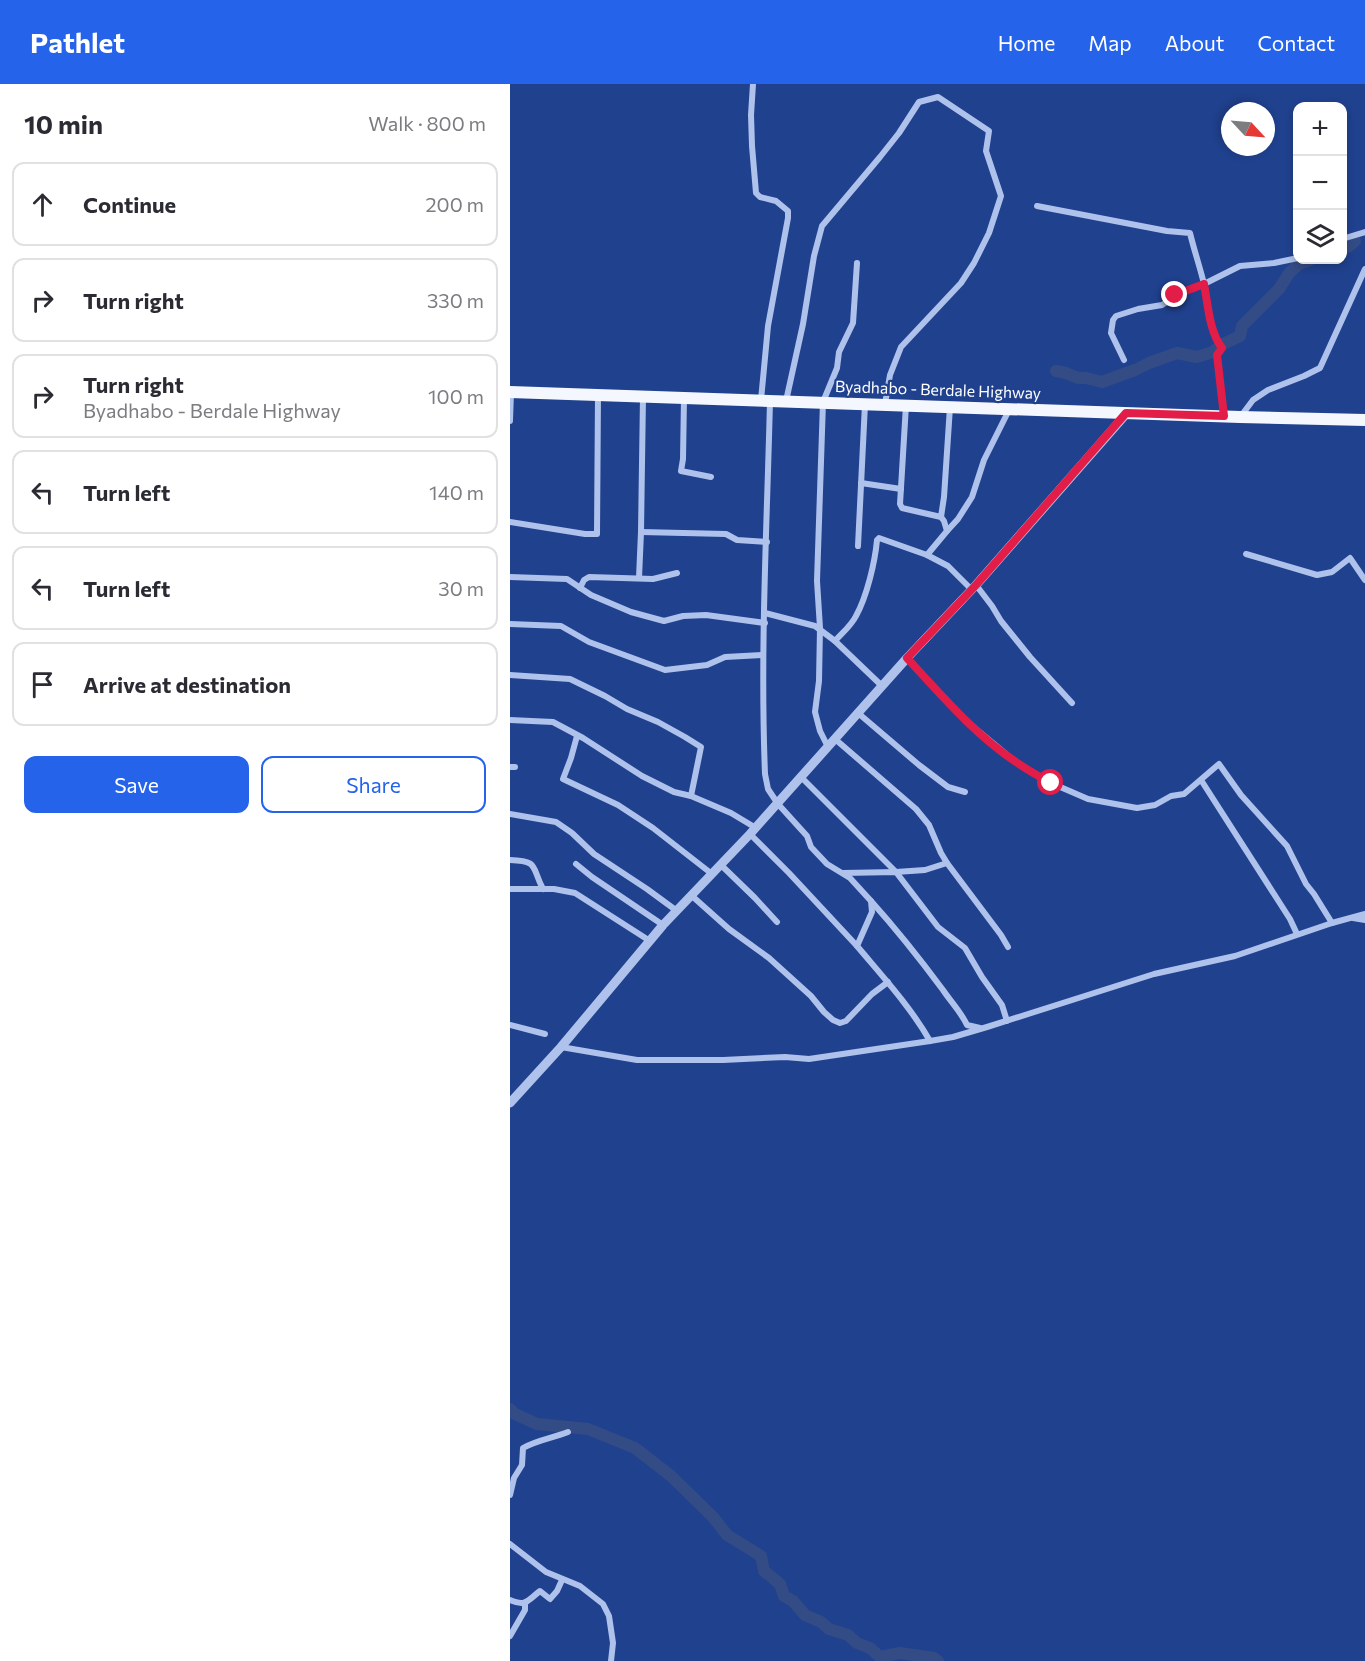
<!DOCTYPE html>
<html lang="en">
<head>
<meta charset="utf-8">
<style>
  :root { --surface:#fff; --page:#f7f7f7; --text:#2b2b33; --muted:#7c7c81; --line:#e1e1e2; --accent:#2563eb }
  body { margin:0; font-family:Commissioner,sans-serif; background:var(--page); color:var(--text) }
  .controls { position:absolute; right:18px; top:18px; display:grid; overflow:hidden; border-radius:12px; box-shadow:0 3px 9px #0003 }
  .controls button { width:54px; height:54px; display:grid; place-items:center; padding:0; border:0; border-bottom:2px solid var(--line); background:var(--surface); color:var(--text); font:30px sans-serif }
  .compass { position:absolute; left:711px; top:18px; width:54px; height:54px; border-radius:50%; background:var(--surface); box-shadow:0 3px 9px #0003; rotate:116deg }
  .stop { position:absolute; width:18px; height:18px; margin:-14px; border:4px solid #e11d48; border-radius:50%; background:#fff }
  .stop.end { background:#e11d48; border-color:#fff; box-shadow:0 2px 6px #0008 }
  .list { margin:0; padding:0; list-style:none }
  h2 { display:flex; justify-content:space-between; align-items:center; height:78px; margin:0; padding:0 24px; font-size:26px }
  h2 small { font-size:20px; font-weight:400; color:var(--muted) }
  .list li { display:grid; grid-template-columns:39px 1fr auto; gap:18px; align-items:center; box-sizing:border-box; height:84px; margin:0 12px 12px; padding:0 12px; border:2px solid var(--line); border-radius:12px }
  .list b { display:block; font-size:22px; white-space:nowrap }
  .list p { margin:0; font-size:20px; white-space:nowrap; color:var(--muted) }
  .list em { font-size:20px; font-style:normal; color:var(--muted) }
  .actions { display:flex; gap:12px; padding:18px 24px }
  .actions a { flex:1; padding:14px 0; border:2px solid var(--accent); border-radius:12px; text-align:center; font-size:21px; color:var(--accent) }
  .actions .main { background:var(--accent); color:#fff }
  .icon { flex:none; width:33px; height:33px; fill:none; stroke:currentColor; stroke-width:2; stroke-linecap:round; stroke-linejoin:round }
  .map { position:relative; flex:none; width:855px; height:1577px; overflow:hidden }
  header { display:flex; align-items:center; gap:36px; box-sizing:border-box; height:84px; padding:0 30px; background:var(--accent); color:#fff }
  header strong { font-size:28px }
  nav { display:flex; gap:33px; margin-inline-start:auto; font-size:21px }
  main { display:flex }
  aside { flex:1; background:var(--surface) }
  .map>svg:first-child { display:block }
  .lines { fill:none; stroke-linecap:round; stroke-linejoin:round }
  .river { stroke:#344c85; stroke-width:12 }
  .minor { stroke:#afc2ec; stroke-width:6 }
  .tertiary { stroke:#afc2ec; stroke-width:9 }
  .primary { stroke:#f5f7ff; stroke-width:12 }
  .route { stroke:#e11d48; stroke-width:8 }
  .labels { text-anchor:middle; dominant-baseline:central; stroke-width:4.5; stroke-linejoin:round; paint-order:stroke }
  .street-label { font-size:16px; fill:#fff; stroke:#20418e }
</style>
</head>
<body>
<header>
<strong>Pathlet</strong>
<nav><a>Home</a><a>Map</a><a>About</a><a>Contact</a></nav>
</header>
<main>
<aside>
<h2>10 min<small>Walk · 800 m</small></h2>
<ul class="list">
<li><svg class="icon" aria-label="ahead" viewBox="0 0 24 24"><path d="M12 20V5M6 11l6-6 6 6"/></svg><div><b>Continue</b></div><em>200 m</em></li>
<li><svg class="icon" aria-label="right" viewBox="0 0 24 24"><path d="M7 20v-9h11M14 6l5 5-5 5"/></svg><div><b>Turn right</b></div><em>330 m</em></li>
<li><svg class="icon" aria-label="right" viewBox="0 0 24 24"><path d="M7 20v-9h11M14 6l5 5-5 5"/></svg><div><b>Turn right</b><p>Byadhabo - Berdale Highway</p></div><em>100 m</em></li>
<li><svg class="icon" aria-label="left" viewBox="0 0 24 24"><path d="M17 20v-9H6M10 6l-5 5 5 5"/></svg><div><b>Turn left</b></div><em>140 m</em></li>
<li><svg class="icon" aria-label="left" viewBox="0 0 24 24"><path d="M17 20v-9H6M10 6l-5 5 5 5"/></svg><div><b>Turn left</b></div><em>30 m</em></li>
<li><svg class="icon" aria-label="arrive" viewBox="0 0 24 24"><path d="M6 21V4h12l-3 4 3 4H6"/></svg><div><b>Arrive at destination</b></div></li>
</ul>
<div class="actions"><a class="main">Save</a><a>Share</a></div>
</aside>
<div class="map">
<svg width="855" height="1577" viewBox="0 0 855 1577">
  <rect width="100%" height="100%" fill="#20418e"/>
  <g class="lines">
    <g class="river">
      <polyline points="832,162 838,163 845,157"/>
      <polyline points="546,287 556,289 568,294 576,294 592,298 625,286 639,279 667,269 687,273 703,268 711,261 730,252 732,242 769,205 780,188 789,180 800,176"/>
      <polyline points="0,1325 5,1330 27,1340 78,1345 125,1364 161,1392 203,1433 217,1451 251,1472 254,1487 270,1500 274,1512 283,1517 295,1531 311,1538 319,1545 338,1551 347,1559 360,1564 370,1573 390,1569 424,1574 428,1577"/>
    </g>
    <g class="minor">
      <polyline points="243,0 241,31 242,62 246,109 250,113 266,117 278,127 278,134 258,242 251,316"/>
      <path d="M527,122L657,147L680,149C684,166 690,183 694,200C698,221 699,247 712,264L707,271L714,332"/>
      <polyline points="832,155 855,148"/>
      <polyline points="614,276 601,249 603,236 606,232 628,225 652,221 674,207 694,200 730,182 764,179 788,174"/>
      <polyline points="174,314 173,375 171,387 201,393"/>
      <path d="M260,317C257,441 250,566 255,690L258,705L268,720L297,752L301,763L317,780L340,794L361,817L362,828L347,862C373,893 400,922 420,957"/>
      <polyline points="276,317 293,240 304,172 312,142 370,73 389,49 409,18 428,13 479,47 476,67 491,112 479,149 464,179 451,199 391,263 380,291 375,320"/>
      <polyline points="396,321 390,420 392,424 431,433 434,437 437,447 417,471 438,482 461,505"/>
      <polyline points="731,332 743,316 758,306 794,292 810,284 855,185"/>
      <polyline points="0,337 1,308"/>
      <polyline points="351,399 391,405"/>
      <polyline points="431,433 434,413 440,323"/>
      <polyline points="0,438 75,450 87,450 88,311"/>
      <polyline points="437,447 448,435 462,413 474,376 499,326"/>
      <polyline points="131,448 216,450 227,456 257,458"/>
      <polyline points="348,462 355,320"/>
      <polyline points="736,470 807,491 822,488 840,474 855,496"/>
      <polyline points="0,493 57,495 81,511 121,528 154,537 173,532 196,531 255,539"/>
      <polyline points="129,494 131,448 133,312"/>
      <polyline points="466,501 482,522 491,537 520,573 562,619"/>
      <polyline points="70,504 74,496 79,493 143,495 167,489"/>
      <polyline points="255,529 305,542 325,557"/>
      <polyline points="0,540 51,542 79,558 155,586 197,581 215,573 252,571"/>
      <polyline points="397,574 455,636 507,679 541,699 578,715 627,724 645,721 661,712 674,710 709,680 731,711 777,762 796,800 804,810 822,839"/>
      <polyline points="0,591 60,595 95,612 117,625 148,638 175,653 191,663 181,712"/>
      <path d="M372,602L325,557C332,549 341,542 346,532C357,512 365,478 367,456L369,454L417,471"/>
      <polyline points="348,629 409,681 438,703 455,708"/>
      <polyline points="0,636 43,638 73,654 132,692 164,708 181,712 221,729 246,744"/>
      <polyline points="67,652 61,674 53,695 108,721 143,744 202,790"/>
      <polyline points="325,655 406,725 419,741 431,769 437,779 491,851 498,863"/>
      <polyline points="318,663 310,647 305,628 309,597 310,544 307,497 313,318 327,284 329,268 343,239 347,179"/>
      <polyline points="0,683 5,683"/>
      <polyline points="291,693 386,788 415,786 437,779"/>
      <polyline points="691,696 780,835 787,850"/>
      <polyline points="0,730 46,738 62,749 84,770 137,805 167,827"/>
      <polyline points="240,750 279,789 347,862"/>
      <path d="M0,776C30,777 21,783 33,805"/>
      <polyline points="66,780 82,793 153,841"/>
      <polyline points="211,781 245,814 267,838"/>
      <polyline points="333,789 386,788 428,843 455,864 472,893 492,921 497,937"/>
      <polyline points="0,805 44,805 65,809 140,857"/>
      <polyline points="182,812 219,845 259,874 301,912 314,928 323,936 330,939 336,937 362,910 378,898"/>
      <path d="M361,817C387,846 410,875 433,906C441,918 451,928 457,941L470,944"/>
      <polyline points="843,834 855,836"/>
      <polyline points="0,941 35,950"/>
      <polyline points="51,963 127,976 213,976 275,973 299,975 420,957 443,953 477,943 644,890 725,872 822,839 855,830"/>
      <path d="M0,1411L4,1394L12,1381L13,1364C27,1356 43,1354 58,1348"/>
      <polyline points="0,1460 36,1488 70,1502 93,1520 99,1532 103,1559 101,1577"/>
      <path d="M0,1516C16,1523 17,1517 30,1507L40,1515L47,1507L52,1496"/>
      <polyline points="0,1552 15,1526 15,1519"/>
    </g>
    <polyline class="tertiary" points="0,1019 51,963 153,841 240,750 397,574 466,501 617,329"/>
    <polyline class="primary" points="0,308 730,333 855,336"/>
  </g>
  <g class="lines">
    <path class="route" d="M541,699C530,693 519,687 509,680C467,653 431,611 397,574L466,501L616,329L714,332L707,271L712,264C699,247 698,220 694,200L665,211"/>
  </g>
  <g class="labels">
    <g class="street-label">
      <text transform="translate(428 305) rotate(2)">Byadhabo - Berdale Highway</text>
    </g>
  </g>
</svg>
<div class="controls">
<button>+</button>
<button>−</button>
<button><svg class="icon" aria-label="layers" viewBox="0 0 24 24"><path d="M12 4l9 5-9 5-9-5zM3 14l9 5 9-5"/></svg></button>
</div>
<svg class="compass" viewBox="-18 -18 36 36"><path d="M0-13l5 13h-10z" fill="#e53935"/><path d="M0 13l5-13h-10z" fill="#7c7c81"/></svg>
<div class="stop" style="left:541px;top:699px"></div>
<div class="stop end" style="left:665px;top:211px"></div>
</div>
</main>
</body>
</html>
